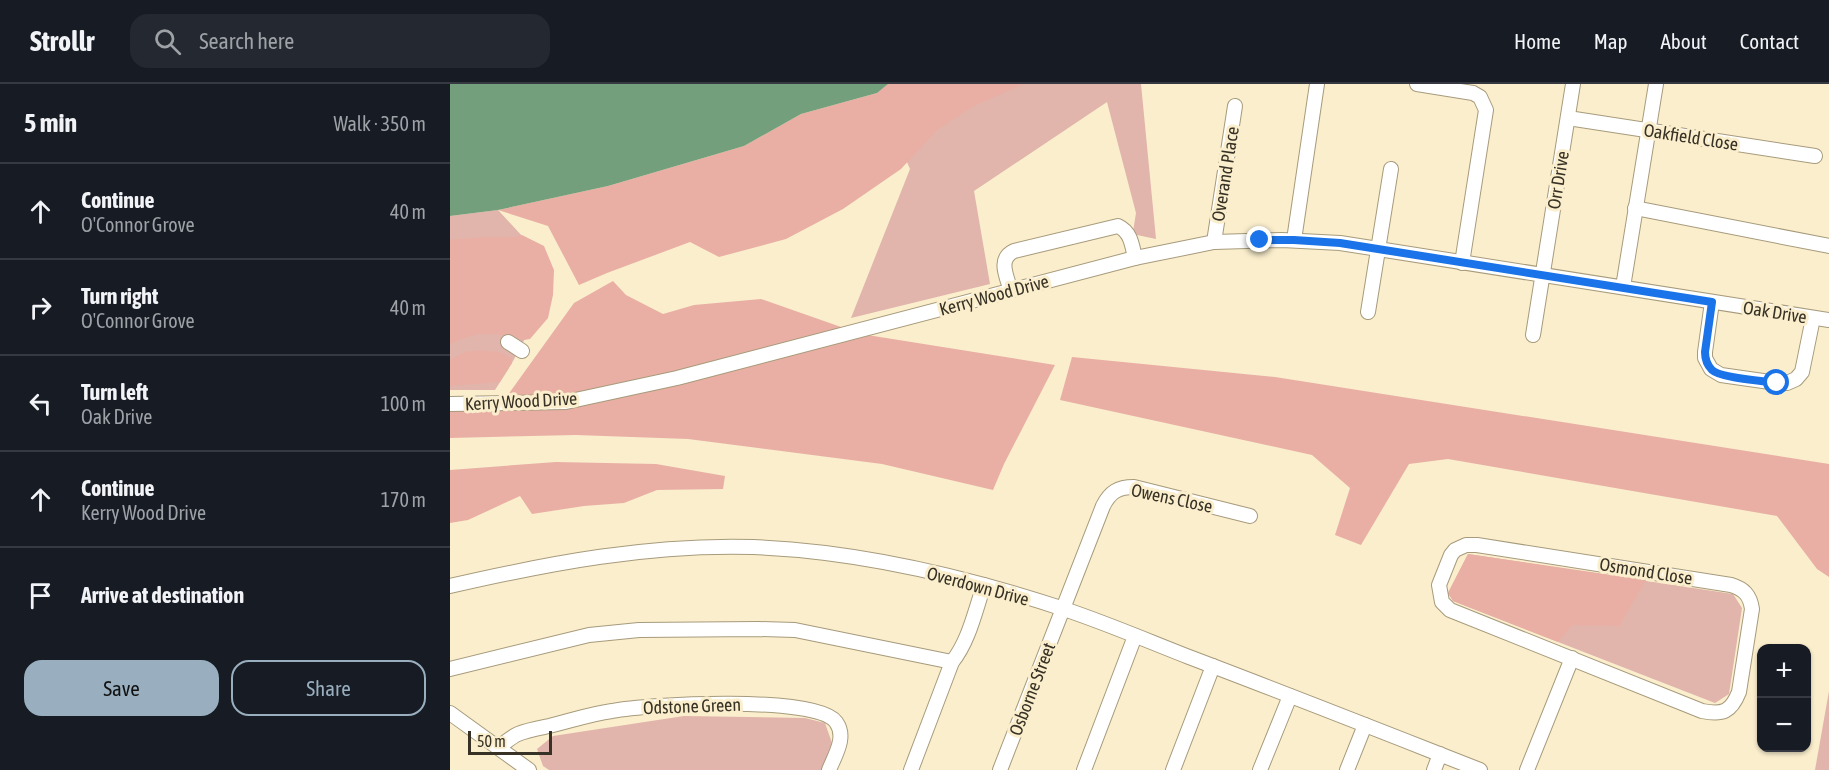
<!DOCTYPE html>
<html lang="en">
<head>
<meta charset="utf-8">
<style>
  :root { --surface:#171b24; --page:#242831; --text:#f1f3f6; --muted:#9ea1a6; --line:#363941; --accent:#99afbf }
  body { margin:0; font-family:"Asap Condensed",sans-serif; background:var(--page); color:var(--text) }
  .controls { position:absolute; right:18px; bottom:18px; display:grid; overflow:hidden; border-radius:12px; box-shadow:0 2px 4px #0004 }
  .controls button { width:54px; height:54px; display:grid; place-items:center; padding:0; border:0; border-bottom:2px solid var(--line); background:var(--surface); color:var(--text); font:30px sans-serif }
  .scale { position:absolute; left:18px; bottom:15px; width:84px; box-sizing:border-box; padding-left:6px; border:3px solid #373225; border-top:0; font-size:16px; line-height:21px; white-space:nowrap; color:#373225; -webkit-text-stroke:4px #faeecd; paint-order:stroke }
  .stop { position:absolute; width:18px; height:18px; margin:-14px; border:4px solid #1a73e8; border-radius:50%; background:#fff }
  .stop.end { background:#1a73e8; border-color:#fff; box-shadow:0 2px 6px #0008 }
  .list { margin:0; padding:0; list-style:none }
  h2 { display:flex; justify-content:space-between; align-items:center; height:78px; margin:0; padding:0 24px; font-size:26px }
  h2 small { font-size:20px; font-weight:400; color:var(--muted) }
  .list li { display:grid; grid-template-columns:39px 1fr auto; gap:18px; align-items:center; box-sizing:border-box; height:96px; padding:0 24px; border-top:2px solid var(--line) }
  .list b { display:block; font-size:22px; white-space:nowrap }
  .list p { margin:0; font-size:20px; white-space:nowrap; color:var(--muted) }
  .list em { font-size:20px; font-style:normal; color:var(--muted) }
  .actions { display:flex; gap:12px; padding:18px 24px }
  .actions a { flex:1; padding:14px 0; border:2px solid var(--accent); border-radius:18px; text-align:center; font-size:21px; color:var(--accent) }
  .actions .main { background:var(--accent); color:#111 }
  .icon { flex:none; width:33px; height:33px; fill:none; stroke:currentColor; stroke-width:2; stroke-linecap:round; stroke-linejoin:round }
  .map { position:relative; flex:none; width:1379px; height:686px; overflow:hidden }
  header { display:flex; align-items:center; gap:36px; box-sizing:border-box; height:84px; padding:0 30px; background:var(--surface); border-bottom:2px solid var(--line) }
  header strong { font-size:28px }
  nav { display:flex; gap:33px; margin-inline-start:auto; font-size:21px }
  .search { width:420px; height:54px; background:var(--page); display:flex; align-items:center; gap:15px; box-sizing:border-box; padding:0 21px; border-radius:18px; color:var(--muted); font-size:22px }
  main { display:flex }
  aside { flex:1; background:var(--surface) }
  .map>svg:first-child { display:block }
  .green { fill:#e1b4ac }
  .forest { fill:#e9afa4 }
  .water { fill:#749f7c }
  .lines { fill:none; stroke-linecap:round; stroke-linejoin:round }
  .minor-casing { stroke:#a79b7c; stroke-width:16 }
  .minor { stroke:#fff; stroke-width:14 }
  .route { stroke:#1a73e8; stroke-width:8 }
  .labels { text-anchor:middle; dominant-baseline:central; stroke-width:6; stroke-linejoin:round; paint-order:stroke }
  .street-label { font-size:18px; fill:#373225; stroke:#faeecd }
</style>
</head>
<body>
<header>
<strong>Strollr</strong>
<div class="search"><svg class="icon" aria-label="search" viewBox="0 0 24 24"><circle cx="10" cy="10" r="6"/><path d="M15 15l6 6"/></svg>Search here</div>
<nav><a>Home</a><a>Map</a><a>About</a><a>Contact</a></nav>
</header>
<main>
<aside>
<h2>5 min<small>Walk · 350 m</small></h2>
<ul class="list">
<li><svg class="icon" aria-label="ahead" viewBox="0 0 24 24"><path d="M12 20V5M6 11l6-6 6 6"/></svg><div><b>Continue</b><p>O'Connor Grove</p></div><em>40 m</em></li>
<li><svg class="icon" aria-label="right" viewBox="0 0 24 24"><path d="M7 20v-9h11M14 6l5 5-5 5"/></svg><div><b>Turn right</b><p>O'Connor Grove</p></div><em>40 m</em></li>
<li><svg class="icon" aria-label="left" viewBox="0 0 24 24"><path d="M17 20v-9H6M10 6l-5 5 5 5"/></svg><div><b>Turn left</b><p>Oak Drive</p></div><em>100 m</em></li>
<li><svg class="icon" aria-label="ahead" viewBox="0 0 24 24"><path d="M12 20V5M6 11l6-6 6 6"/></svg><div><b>Continue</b><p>Kerry Wood Drive</p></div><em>170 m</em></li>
<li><svg class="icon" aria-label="arrive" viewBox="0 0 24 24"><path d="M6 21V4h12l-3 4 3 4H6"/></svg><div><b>Arrive at destination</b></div></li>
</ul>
<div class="actions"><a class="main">Save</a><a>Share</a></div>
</aside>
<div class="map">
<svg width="1379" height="686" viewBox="0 0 1379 686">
  <rect width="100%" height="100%" fill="#faeecd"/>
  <g class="green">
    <polygon points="438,0 691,0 706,155 687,151 683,148 686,129 657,18 524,107 540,200 401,234 460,85 427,9"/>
    <polygon points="48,126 85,166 91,224 62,279 45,306 0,306 0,132"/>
    <polygon points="1018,470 1283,510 1292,524 1279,610 1265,619 1003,517 998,509"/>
    <polygon points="1379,607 1379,686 1365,686"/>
    <polygon points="234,632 355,634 375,639 382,659 372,686 99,686 93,682 87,665 103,652"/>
  </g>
  <g class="forest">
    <polygon points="438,0 573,0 522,23 487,46 451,85 393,125 336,155 269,173 240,158 157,189 129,201 98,142 48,126 158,102 294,62 351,30 427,9"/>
    <path d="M72,151L94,162L104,186L103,211L98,234L80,255L74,256C42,248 30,246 0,260V156L32,153H64Z"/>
    <polygon points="163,197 176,211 213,230 244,221 311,215 411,250 605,281 554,380 543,406 432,380 238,355 126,351 0,354 0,320 52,319 124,219"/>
    <path d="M17,267C32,267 50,264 62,275V279L50,298L0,302V276Z"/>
    <polygon points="622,273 825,293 1379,380 1379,493 1367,485 1327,432 998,375 959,380 911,461 885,451 900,404 862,371 610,316"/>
    <polygon points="106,378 206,380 275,392 273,405 207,406 174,419 134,422 82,430 70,412 18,436 0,439 0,386"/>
    <polygon points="1018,470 1196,496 1169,542 1122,541 1108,558 1003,517 998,509"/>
  </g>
  <polygon class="water" points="0,0 438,0 427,9 351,30 294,62 158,102 48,126 0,132"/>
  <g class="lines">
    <defs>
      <g id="minor">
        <polyline points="967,0 1023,9 1030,13 1036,26 1012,179"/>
        <polyline points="1118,34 1365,72"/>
        <polyline points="1185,124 1379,162"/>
        <polyline points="844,156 867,0"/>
        <polyline points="764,158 785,22"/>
        <polyline points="1173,203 1206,0"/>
        <path d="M561,207C557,193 547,175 564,167L668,142C681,148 682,161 685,174"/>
        <polyline points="1262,218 1255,268 1255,274 1261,285 1271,291 1327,299 1337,299 1346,295 1352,288 1363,234"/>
        <polyline points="918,228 941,85"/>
        <polyline points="1083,251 1123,0"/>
        <polyline points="58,258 72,267"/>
        <polyline points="0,320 116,318 227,294 685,174 764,158 832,156 890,159 1379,236"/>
        <path d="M1016,461H1027L1281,501C1294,505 1300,511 1302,525L1289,608C1281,628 1273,631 1252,627L1000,526L992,518L989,501L1001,471L1005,466Z"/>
        <path d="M0,502C100,479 200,460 303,463C408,467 514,492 614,525C656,539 698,557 739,573C837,610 933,648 1030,686"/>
        <polyline points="0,585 139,551 189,546 309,545 345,546 502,578"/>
        <polyline points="0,629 79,686"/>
        <path d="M49,663C55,659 61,653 68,650C77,646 89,644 99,642C120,637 140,630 162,627C197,620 367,611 386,638C397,653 385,671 379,686"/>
        <path d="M461,686L502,578C519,557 525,527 534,501"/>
        <path d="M550,686L653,422C660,408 668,403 684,403L800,432"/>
        <polyline points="634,686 685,552"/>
        <polyline points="723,686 763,582"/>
        <polyline points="810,686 840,612"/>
        <polyline points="897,686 915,641"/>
        <polyline points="984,686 990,670"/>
        <polyline points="1077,686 1122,574"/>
      </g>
    </defs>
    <use href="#minor" class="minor-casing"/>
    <use href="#minor" class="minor"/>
  </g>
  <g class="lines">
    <path class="route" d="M810,156H844L890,159L1262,218L1255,268C1255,274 1257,281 1262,286C1270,294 1314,297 1327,299"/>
  </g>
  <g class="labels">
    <g class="street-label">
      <text transform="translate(1241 53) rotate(9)">Oakfield Close</text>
      <text transform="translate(775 90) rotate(-81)">Overand Place</text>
      <text transform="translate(1108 96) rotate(-81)">Orr Drive</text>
      <text transform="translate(544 211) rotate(-15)">Kerry Wood Drive</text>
      <text transform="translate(1325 228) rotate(9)">Oak Drive</text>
      <text transform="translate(71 317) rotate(-3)">Kerry Wood Drive</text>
      <text transform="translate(722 414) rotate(12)">Owens Close</text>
      <text transform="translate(1196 487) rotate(9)">Osmond Close</text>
      <text transform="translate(528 502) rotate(15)">Overdown Drive</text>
      <text transform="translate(582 605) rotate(-69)">Osborne Street</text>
      <text transform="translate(242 622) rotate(-2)">Odstone Green</text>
    </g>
  </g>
</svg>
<div class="controls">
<button>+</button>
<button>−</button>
</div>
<div class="scale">50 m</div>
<div class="stop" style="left:1327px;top:299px"></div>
<div class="stop end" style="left:810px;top:156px"></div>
</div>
</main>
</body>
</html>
